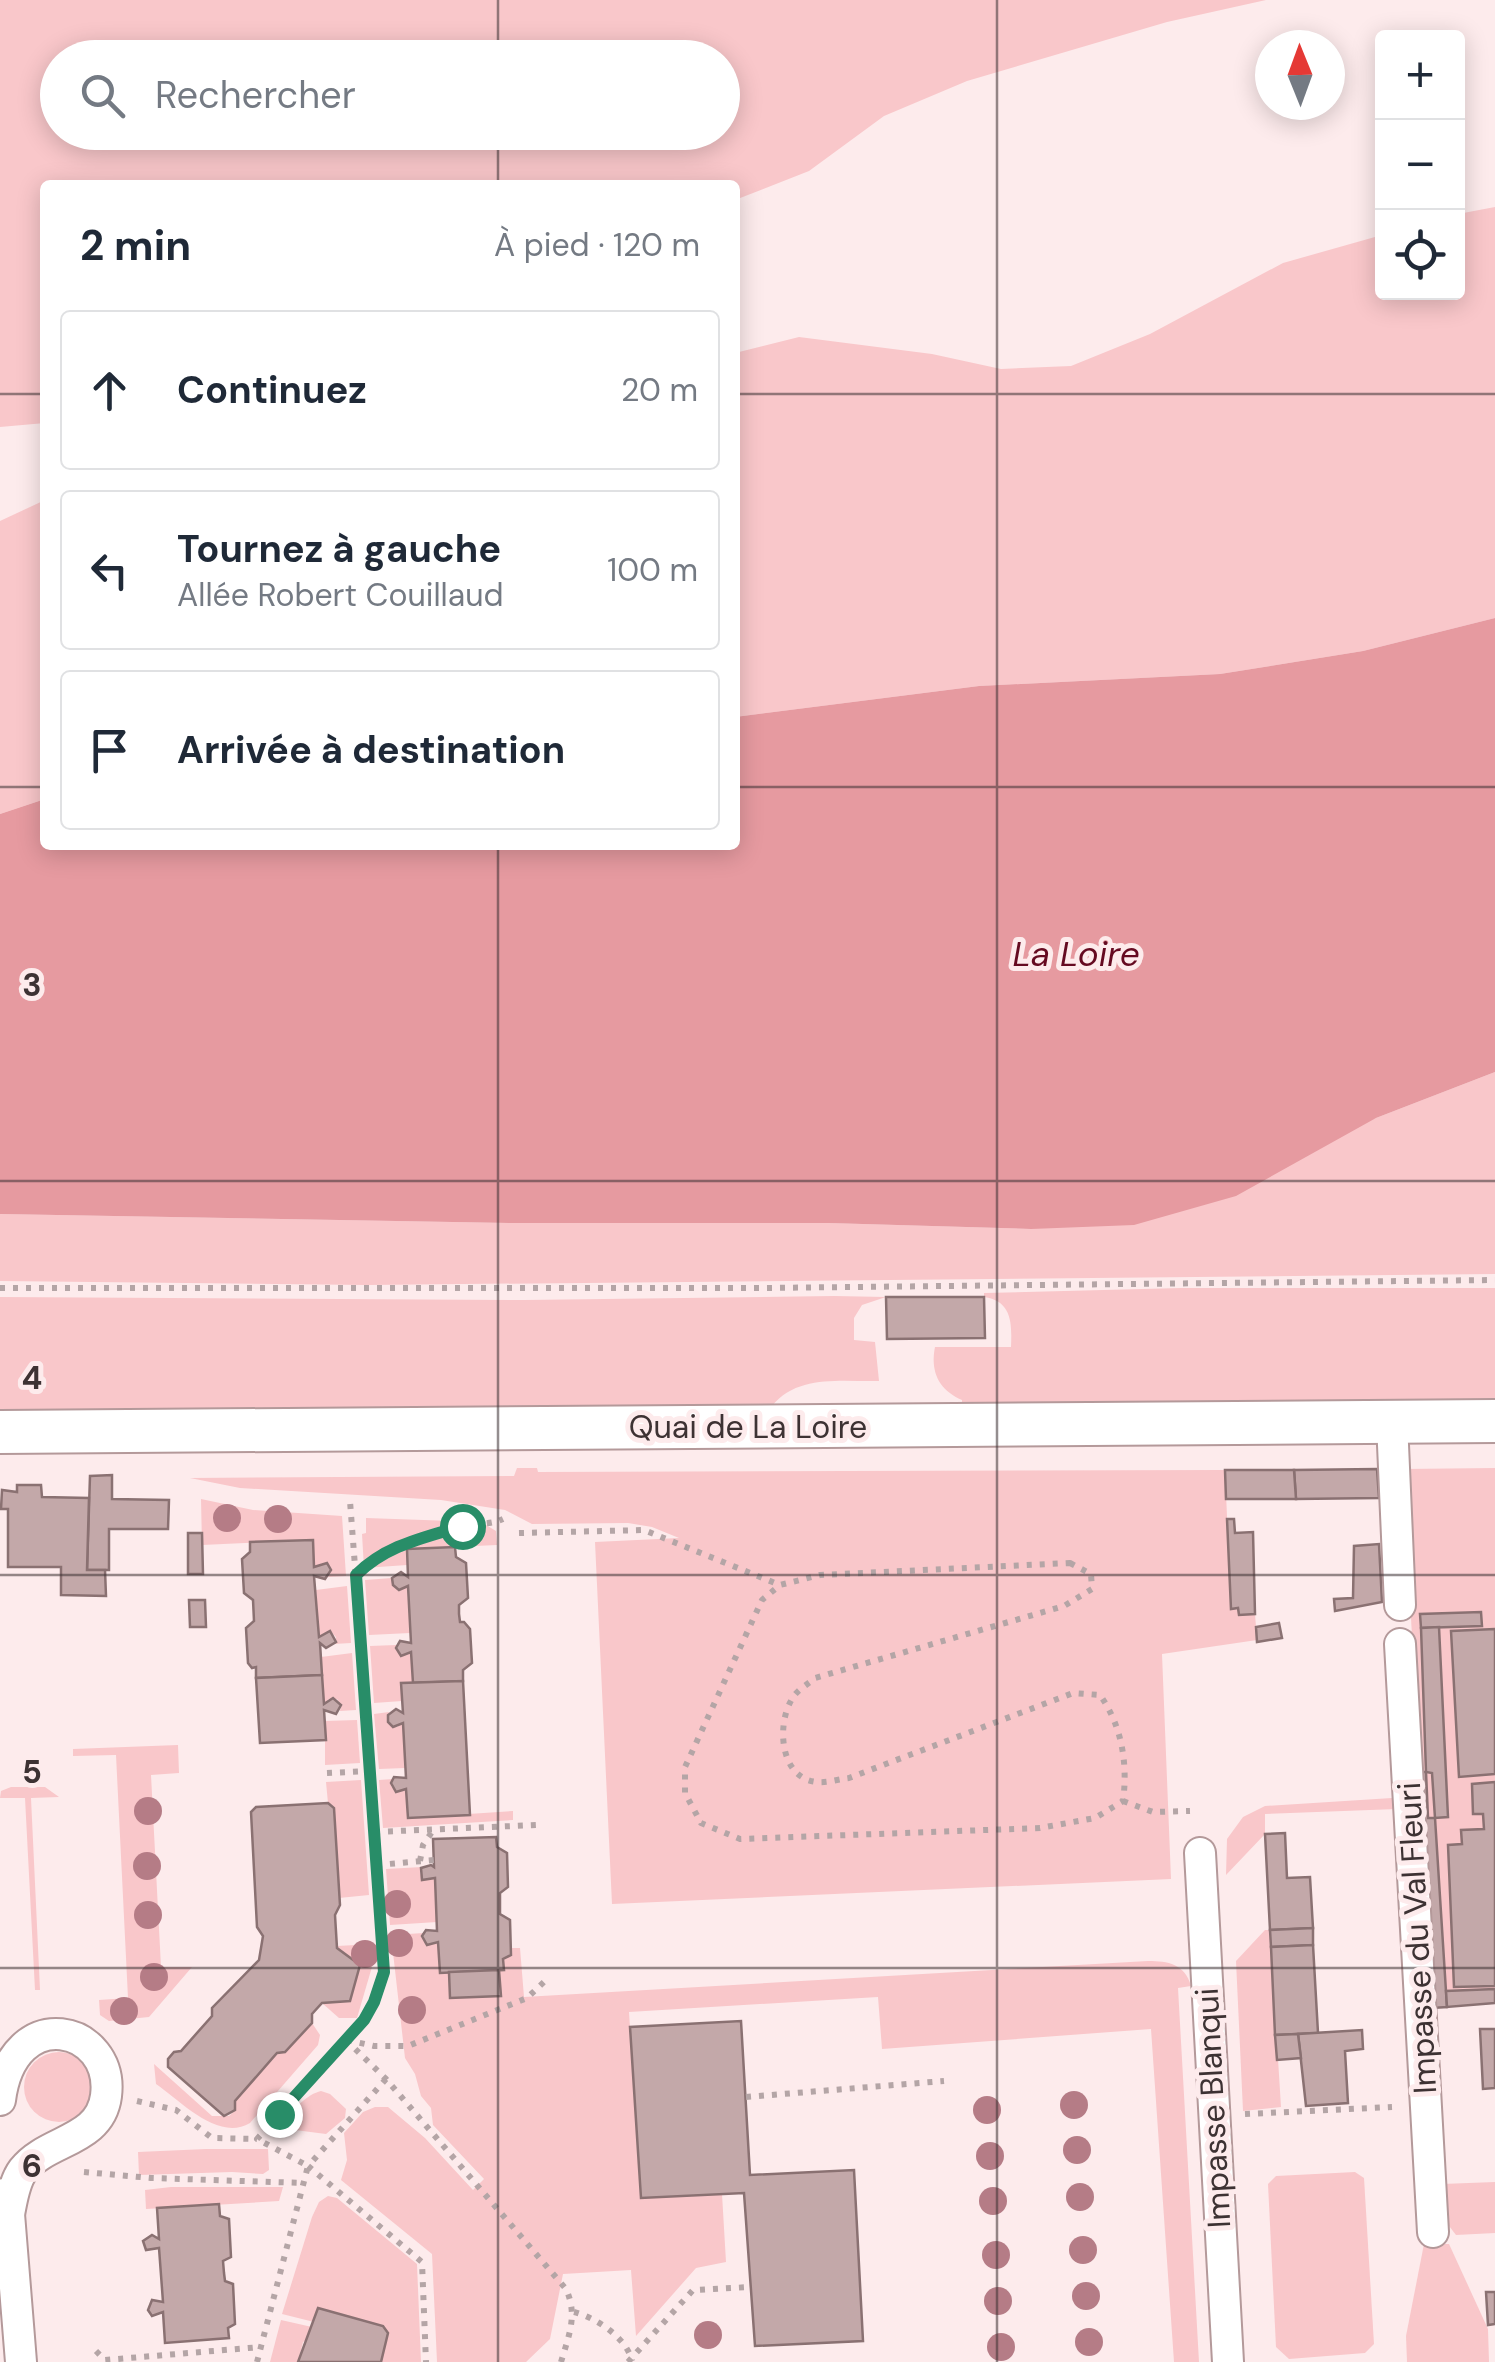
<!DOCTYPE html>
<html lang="fr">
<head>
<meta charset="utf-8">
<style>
  :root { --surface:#fff; --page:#f6f6f7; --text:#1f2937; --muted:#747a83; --line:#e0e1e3 }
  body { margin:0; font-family:"DM Sans",sans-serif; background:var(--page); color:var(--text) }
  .controls { position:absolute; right:30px; top:30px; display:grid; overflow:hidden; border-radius:10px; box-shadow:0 5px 25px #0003 }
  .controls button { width:90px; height:90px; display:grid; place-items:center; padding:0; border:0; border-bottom:2px solid var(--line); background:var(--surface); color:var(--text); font:50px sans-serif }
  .compass { position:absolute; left:1255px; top:30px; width:90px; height:90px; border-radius:50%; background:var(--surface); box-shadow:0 5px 25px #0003; rotate:359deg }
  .stop { position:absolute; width:30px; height:30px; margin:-22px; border:8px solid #288d68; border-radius:50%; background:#fff }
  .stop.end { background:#288d68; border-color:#fff; box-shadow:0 2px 10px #0008 }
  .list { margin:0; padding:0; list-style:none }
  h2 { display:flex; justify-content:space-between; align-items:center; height:130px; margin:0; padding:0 40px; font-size:42px }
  h2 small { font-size:32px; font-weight:400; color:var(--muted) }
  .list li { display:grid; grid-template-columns:65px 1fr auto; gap:30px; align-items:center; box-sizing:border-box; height:160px; margin:0 20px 20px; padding:0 20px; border:2px solid var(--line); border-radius:10px }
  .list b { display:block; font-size:38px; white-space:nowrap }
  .list p { margin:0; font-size:32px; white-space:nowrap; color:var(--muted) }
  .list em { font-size:32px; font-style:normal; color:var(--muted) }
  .icon { flex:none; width:55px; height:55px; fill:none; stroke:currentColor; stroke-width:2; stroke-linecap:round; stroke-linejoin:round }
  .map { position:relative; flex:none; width:1495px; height:2362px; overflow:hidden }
  .search { position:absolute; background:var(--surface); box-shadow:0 5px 25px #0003; left:40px; top:40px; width:700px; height:110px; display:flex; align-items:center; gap:25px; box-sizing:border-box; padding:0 35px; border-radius:55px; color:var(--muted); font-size:38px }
  .panel { position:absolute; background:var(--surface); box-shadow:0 5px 25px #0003; left:40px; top:180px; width:700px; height:670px; border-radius:10px }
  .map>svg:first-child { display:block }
  .green { fill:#f9c7ca; fill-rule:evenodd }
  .water { fill:#e69aa0 }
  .building { fill:#c3a8a9; stroke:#8a7172; stroke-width:2.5 }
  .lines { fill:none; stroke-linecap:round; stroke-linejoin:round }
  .street-casing { stroke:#b4999a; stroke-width:34 }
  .secondary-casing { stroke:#b4999a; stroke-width:46 }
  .path { stroke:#b4a5a6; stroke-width:6; stroke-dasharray:5 8; stroke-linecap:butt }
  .street { stroke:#fff; stroke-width:30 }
  .secondary { stroke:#fff; stroke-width:42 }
  .tree { fill:#b57c86 }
  .route { stroke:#288d68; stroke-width:12 }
  .grid { fill:none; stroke:#3d3233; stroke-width:2.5; stroke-opacity:0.55 }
  .labels { text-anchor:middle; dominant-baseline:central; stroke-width:10; stroke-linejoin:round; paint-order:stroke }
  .street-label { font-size:32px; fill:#3d3233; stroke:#fdebec }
  .water-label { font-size:35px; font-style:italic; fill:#650a21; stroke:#fdebec }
  .grid-label { font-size:32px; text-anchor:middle; font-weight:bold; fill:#3d3233; stroke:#fdebec; stroke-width:10; stroke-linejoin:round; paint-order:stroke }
</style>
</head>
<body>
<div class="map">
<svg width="1495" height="2362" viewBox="0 0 1495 2362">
  <rect width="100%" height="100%" fill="#fdebec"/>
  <g class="green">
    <path d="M0,0H1266L1167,22L967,81L884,116L809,171L735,200V185H45V423L0,427ZM58,58H722V132H58Z"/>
    <polygon points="1495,207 1495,618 1363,651 1220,674 979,686 735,717 735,353 799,337 932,354 1001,369 1071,366 1150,334 1283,263 1382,235 1382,292 1458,292 1458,214"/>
    <polygon points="45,500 45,799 0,814 0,521"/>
    <polygon points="1495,1072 1495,1274 367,1285 0,1281 0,1214 509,1223 828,1223 1031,1229 1376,1118"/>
    <path d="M1181,1288H1495V1399L962,1405V1400C939,1390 930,1372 935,1347H1011C1012,1323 1012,1301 984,1297V1293Z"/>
    <path d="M834,1296L886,1297L862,1305L854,1318V1340L875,1342L879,1381C842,1382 798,1374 772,1406L0,1412V1297L524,1300Z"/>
    <polygon points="517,1468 537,1468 538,1472 1225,1470 1231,1608 1255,1614 1257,1640 1162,1654 1171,1879 612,1904 595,1542 679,1538 652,1527 628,1523 532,1524 505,1510 441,1500 240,1488 190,1478 514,1476"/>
    <polygon points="1495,1468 1495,2003 1432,2008 1403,1469"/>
    <polygon points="201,1499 253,1510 342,1516 346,1576 328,1577 331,1570 327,1563 314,1567 312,1540 202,1545"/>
    <polygon points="366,1518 481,1522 496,1531 497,1545 408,1549 407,1565 364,1568 362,1534 366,1533"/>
    <polygon points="392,1578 393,1585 399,1589 408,1586 410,1633 369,1635 365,1580"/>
    <polygon points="347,1586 351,1643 334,1644 336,1637 330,1631 319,1637 316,1590"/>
    <polygon points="396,1645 401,1656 411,1652 413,1683 401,1684 402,1701 374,1703 370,1646"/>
    <polygon points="352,1653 356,1710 340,1711 341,1705 337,1699 329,1699 324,1704 321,1657"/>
    <polygon points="389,1712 387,1718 390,1725 397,1727 403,1723 405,1768 379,1769 374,1714"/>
    <polygon points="357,1720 360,1763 325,1765 325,1721"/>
    <polygon points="178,1745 179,1773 151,1775 161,1967 192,1967 149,2017 109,2021 100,2015 99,2000 128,1998 116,1755 73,1756 73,1749"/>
    <polygon points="393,1779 391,1786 396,1792 406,1789 408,1818 513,1811 513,1820 383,1828 379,1780"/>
    <polygon points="361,1780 369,1895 339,1898 334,1808 328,1803 326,1782"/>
    <polygon points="11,1787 45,1787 59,1797 31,1798 40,1990 35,1990 25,1798 0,1798 1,1791"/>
    <polygon points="1392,1798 1396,1800 1397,1809 1265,1814 1265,1834 1226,1875 1227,1839 1243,1817 1265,1806"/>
    <polygon points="422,1867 420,1872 422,1880 435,1878 437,1922 390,1925 386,1869"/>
    <polygon points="1265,1930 1270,1930 1281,2107 1243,2111 1236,1961"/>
    <path d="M424,1933L423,1940L427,1945L438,1942L440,1972H449L450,1997L500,1995L499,1970H503V1959L511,1955V1948H520L524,1997L1148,1961C1168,1961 1185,1964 1191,1986L1178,1988L1199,2362H1174L1151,2029L882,2049L878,1997L629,2012L641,2198L722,2194L726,2262L696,2268L636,2336L631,2270L563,2274L550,2339L526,2362H437L432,2254L341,2180L347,2160L344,2133L363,2112L375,2107H388L425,2138L473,2190L484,2179L433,2125L431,2108L421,2096L415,2074L405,2058L391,1935Z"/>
    <polygon points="374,1944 374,1960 357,2018 339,2018 322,2003 337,1946"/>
    <path d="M312,2023L320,2035L318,2045L250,2123C218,2142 181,2101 156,2084L154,2064L212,2116H229L235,2110V2101L277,2053L285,2052Z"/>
    <circle cx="59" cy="2087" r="35"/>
    <path d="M321,2091L330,2094L346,2109L345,2118L326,2134L295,2130L289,2122C291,2109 308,2094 321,2091Z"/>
    <polygon points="206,2149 268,2149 269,2170 263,2174 232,2172 139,2175 138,2152"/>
    <polygon points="1355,2172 1364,2178 1374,2344 1365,2353 1289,2359 1276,2347 1268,2184 1276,2176"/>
    <polygon points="1495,2182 1495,2233 1456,2235 1443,2218 1442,2184"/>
    <polygon points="171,2187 283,2187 279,2201 146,2209 145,2190"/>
    <polygon points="328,2196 337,2198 417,2264 421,2362 381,2362 382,2326 319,2308 314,2322 282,2314 312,2217 319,2202"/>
    <polygon points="1424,2244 1449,2244 1488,2329 1489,2362 1407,2362 1406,2336"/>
    <polygon points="281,2320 312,2327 308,2339 303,2342 298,2362 270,2362"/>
  </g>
  <polygon class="water" points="1495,618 1495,1072 1376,1118 1236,1196 1134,1225 1031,1229 828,1223 509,1223 0,1214 0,814 45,799 45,845 735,845 735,717 979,686 1220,674 1363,651"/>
  <g class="building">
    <polygon points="886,1297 984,1297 985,1338 887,1339"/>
    <polygon points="1377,1469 1379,1498 1296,1499 1294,1470"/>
    <polygon points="1225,1470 1294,1470 1296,1499 1226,1499"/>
    <polygon points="112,1475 112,1499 169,1500 168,1529 109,1529 109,1570 87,1570 90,1476"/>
    <polygon points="17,1485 41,1485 42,1497 89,1498 87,1570 105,1570 106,1596 61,1595 61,1567 8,1567 8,1509 1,1509 2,1490 17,1492"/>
    <polygon points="1227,1519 1234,1519 1235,1533 1253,1532 1255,1614 1239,1615 1238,1608 1231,1609"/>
    <polygon points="188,1533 202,1533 203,1574 188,1574"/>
    <polygon points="313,1540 314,1567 327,1563 331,1570 325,1579 314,1576 319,1637 330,1631 336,1642 326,1648 320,1643 322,1675 256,1678 256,1667 252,1668 248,1663 246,1628 254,1621 253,1600 244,1593 242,1559 250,1552 250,1542"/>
    <polygon points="1379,1544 1382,1602 1335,1611 1334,1599 1353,1598 1354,1546"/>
    <polygon points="455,1547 456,1557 466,1563 468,1598 459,1605 459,1614 460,1622 464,1622 470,1629 472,1663 463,1670 463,1681 413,1683 411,1652 401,1656 396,1648 400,1641 411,1643 408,1586 399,1590 393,1585 392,1578 401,1572 408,1577 407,1549"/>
    <polygon points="189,1600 205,1600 206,1627 190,1627"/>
    <polygon points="1481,1612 1482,1626 1421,1628 1420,1614"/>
    <polygon points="1279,1623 1282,1638 1257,1642 1256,1627"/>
    <polygon points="1439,1627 1448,1817 1435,1818 1432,1773 1426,1772 1421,1628"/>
    <polygon points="1495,1629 1495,1774 1459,1777 1451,1631"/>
    <polygon points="322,1675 324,1704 333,1698 341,1705 336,1714 324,1710 326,1740 260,1743 256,1678"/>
    <polygon points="463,1681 470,1815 408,1818 406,1789 396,1792 391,1783 394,1777 406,1778 403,1723 393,1727 388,1722 388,1715 396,1709 403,1713 401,1683"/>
    <polygon points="1419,1772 1426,1772 1428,1818 1435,1818 1447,2007 1432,2008"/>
    <polygon points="1495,1782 1495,1986 1454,1987 1448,1845 1462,1844 1461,1830 1484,1829 1483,1814 1473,1814 1472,1784"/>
    <polygon points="328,1803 334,1808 340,1905 335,1915 337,1948 360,1965 350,2001 322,2003 312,2014 312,2023 285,2052 277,2053 235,2101 235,2110 224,2116 168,2067 168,2059 174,2052 181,2051 212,2016 212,2008 259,1960 263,1936 257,1927 251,1812 256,1807"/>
    <polygon points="1285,1833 1287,1878 1310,1877 1313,1928 1270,1930 1265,1834"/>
    <polygon points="496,1837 497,1847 507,1853 508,1887 500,1893 500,1914 510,1920 511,1955 503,1959 504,1970 440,1973 438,1942 427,1945 422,1936 426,1930 437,1931 435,1878 422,1880 421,1868 431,1865 434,1867 433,1839"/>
    <polygon points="1313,1928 1313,1945 1271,1947 1270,1930"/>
    <polygon points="1313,1945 1318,2033 1275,2035 1271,1947"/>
    <polygon points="499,1970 501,1996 450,1998 449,1972"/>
    <polygon points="1495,1989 1495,2003 1447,2007 1446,1991"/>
    <polygon points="741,2021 750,2175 854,2170 863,2341 755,2346 744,2193 641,2198 630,2027"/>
    <polygon points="1480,2029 1495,2029 1495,2088 1483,2089"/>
    <polygon points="1362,2030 1363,2049 1345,2051 1348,2103 1306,2106 1298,2034"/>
    <polygon points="1298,2034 1301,2058 1277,2060 1275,2035"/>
    <polygon points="219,2204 220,2216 229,2219 231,2257 223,2261 224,2273 225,2281 233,2284 235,2324 228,2328 229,2338 165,2343 163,2312 152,2316 148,2310 152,2300 163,2302 159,2248 146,2250 143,2241 152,2235 159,2239 157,2208"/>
    <polygon points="1486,2292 1495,2292 1495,2324 1488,2325"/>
    <polygon points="318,2308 383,2326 388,2333 381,2362 298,2362"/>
  </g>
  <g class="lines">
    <defs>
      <g id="street">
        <polyline points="1392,1422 1400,1605"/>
        <polyline points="1400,1644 1433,2232"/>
        <polyline points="1200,1853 1228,2362"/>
        <path d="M0,2100C13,2000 115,2026 106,2096C100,2142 47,2139 23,2170C14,2182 12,2200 9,2214"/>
        <polyline points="4,2194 9,2214 21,2362"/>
      </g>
      <polyline id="secondary" points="0,1432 1495,1421"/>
    </defs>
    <use href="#street" class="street-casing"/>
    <use href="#secondary" class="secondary-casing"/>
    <g class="path">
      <polyline points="0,1288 761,1288 1495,1280"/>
      <polyline points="519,1533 644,1530 780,1585"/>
      <path d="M1070,1563L1091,1574L1092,1589L1064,1606L815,1678C808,1684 796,1691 792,1699C776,1725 780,1779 817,1782C827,1783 839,1779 849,1778L1073,1693L1100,1695C1122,1726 1128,1764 1123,1801L1095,1818L1040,1828L740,1839L701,1823L685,1793V1767L762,1600L780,1585L820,1575Z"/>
      <path d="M356,1574C383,1548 399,1546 434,1536C444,1534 453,1527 464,1525C478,1523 490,1525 503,1519"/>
      <polyline points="327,1773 370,1771"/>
      <polyline points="1123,1801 1153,1812 1190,1811"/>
      <polyline points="375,1832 536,1825"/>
      <polyline points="420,1861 423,1845 434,1829"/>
      <polyline points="377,1865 434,1860"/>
      <path d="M346,2040L386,2079L566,2289C578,2315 569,2335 561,2362"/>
      <polyline points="347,2040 374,2046 408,2046 527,1998 545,1981"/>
      <polyline points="386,2079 308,2166 422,2262 426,2362"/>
      <polyline points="746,2097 944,2081"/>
      <polyline points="137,2101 176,2110 212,2138 257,2139"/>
      <polyline points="1245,2114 1392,2107"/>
      <polyline points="84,2172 151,2178 304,2183"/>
      <path d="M574,2312C595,2317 627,2338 632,2361"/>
      <polyline points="96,2351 105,2360 261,2347"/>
      <path d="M257,2362L308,2166L257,2139C301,2090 378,2025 385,1959L350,1501"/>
      <polyline points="628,2362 693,2290 751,2287"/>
    </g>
    <use href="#street" class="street"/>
    <use href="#secondary" class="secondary"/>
  </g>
  <g class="tree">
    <circle cx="227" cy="1518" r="14"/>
    <circle cx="278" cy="1519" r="14"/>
    <circle cx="148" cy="1811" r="14"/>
    <circle cx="147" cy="1866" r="14"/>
    <circle cx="397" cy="1904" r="14"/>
    <circle cx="148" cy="1915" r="14"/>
    <circle cx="399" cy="1943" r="14"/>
    <circle cx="365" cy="1954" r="14"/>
    <circle cx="154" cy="1977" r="14"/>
    <circle cx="412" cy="2010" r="14"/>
    <circle cx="124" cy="2011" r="14"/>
    <circle cx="1074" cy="2105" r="14"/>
    <circle cx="987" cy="2110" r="14"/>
    <circle cx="1077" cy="2150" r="14"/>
    <circle cx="990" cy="2156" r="14"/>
    <circle cx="1080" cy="2197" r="14"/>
    <circle cx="993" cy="2201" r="14"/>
    <circle cx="1083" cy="2250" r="14"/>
    <circle cx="996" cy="2255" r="14"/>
    <circle cx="1086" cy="2296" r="14"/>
    <circle cx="998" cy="2301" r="14"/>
    <circle cx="708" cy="2335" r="14"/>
    <circle cx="1089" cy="2342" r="14"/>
    <circle cx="1001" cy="2347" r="14"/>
  </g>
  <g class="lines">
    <path class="route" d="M279,2114L364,2020L374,2002L384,1972L356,1575C386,1545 423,1538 462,1526"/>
  </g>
  <path class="grid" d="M498,0V58M997,0V2362M498,132V185M0,394H45M735,394H1495M0,787H45M735,787H1495M498,845V2362M0,1181H1495M0,1575H1495M0,1968H1495"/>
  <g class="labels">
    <g class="street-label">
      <text x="748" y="1427">Quai de La Loire</text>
      <text transform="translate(1417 1938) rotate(-93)">Impasse du Val Fleuri</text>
      <text transform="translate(1213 2108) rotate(-93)">Impasse Blanqui</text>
    </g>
    <g class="water-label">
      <text x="1076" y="954">La Loire</text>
    </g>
  </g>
  <g class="grid-label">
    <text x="32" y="996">3</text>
    <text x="32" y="1389">4</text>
    <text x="32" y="1783">5</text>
    <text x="32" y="2177">6</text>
  </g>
</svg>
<div class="controls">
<button>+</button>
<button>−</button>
<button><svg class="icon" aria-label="locate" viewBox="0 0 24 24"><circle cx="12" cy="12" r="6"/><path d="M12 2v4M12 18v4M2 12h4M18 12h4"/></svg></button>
</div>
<svg class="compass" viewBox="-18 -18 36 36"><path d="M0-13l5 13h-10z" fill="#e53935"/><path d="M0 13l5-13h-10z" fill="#747a83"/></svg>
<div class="stop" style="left:462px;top:1526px"></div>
<div class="stop end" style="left:279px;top:2114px"></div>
<div class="search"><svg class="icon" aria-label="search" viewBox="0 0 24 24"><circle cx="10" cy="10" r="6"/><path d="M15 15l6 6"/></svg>Rechercher</div>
<section class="panel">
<h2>2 min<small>À pied · 120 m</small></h2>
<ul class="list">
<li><svg class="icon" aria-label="ahead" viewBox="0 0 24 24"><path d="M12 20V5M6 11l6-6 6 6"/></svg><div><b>Continuez</b></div><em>20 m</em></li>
<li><svg class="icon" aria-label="left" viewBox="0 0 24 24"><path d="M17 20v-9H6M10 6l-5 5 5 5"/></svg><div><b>Tournez à gauche</b><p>Allée Robert Couillaud</p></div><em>100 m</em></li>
<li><svg class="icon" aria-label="arrive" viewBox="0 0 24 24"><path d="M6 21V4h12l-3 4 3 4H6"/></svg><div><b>Arrivée à destination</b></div></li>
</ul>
</section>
</div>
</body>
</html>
